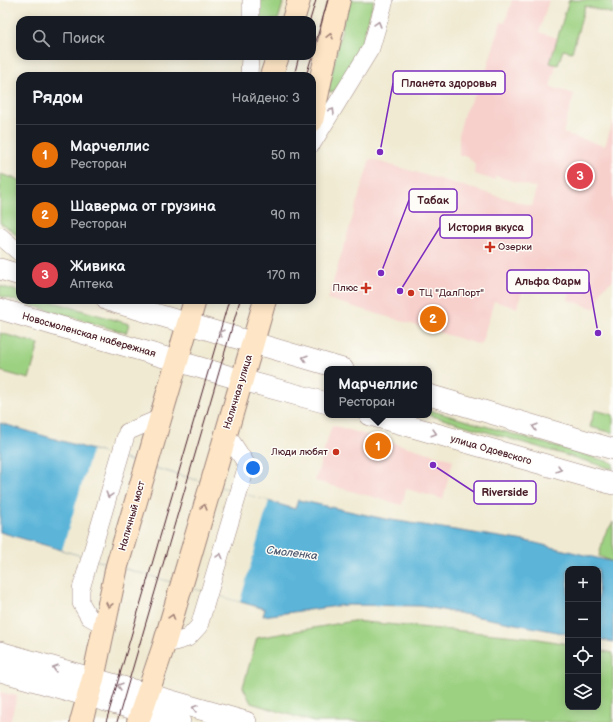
<!DOCTYPE html>
<html lang="ru">
<head>
<meta charset="utf-8">
<style>
  :root { --surface:#171b24; --page:#242831; --text:#f1f3f6; --muted:#9ea1a6; --line:#363941; --accent:#b45309 }
  body { margin:0; font-family:"Balsamiq Sans",sans-serif; background:var(--page); color:var(--text) }
  .controls { position:absolute; right:12px; bottom:12px; display:grid; overflow:hidden; border-radius:8px; box-shadow:0 2px 10px #0003 }
  .controls button { width:36px; height:36px; display:grid; place-items:center; padding:0; border:0; border-bottom:1px solid var(--line); background:var(--surface); color:var(--text); font:20px sans-serif }
  .you { position:absolute; left:253px; top:468px; width:14px; height:14px; margin:-10px; border:3px solid #fff; border-radius:50%; background:#1a73e8; box-shadow:0 0 0 6px #1a73e833 }
  .badge { display:grid; place-items:center; width:26px; height:26px; border-radius:50%; background:var(--accent); color:#fff; font-size:13px; font-weight:700 }
  .pin { position:absolute; translate:-50% -50%; border:2px solid #fff; box-shadow:0 1px 4px #0006 }
  .popup { position:absolute; left:324px; top:366px; width:108px; height:52px; box-sizing:border-box; display:grid; place-content:center; border-radius:8px; background:var(--surface); filter:drop-shadow(0 1px 3px #0005); font-size:13px; white-space:nowrap; color:var(--muted) }
  .popup b { font-size:15px; color:var(--text) }
  .popup::after { content:''; position:absolute; left:50%; top:100%; margin-left:-8px; border:8px solid transparent; border-top-color:var(--surface) }
  .list { margin:0; padding:0; list-style:none }
  h2 { display:flex; justify-content:space-between; align-items:center; height:52px; margin:0; padding:0 16px; font-size:17px }
  h2 small { font-size:13px; font-weight:400; color:var(--muted) }
  .list li { display:grid; grid-template-columns:26px 1fr auto; gap:12px; align-items:center; box-sizing:border-box; height:60px; padding:0 16px; border-top:1px solid var(--line) }
  .list b { display:block; font-size:15px; white-space:nowrap }
  .list p { margin:0; font-size:13px; white-space:nowrap; color:var(--muted) }
  .list em { font-size:13px; font-style:normal; color:var(--muted) }
  .icon { flex:none; width:22px; height:22px; fill:none; stroke:currentColor; stroke-width:2; stroke-linecap:round; stroke-linejoin:round }
  .map { position:relative; flex:none; width:613px; height:722px; overflow:hidden }
  .search { position:absolute; background:var(--surface); box-shadow:0 2px 10px #0003; left:16px; top:16px; width:300px; height:44px; display:flex; align-items:center; gap:10px; box-sizing:border-box; padding:0 14px; border-radius:12px; color:var(--muted); font-size:15px }
  .panel { position:absolute; background:var(--surface); box-shadow:0 2px 10px #0003; left:16px; top:72px; width:300px; height:232px; border-radius:12px }
  .map>svg:first-child { display:block }
  .built { fill:#f7d0cc }
  .green { fill:#9dd182; stroke:#747856 }
  .water { fill:#5cb5d9; stroke:#536a82 }
  .pier { fill:#f0ead2 }
  .lines { fill:none; stroke-linecap:round; stroke-linejoin:round }
  .minor-casing { stroke:#9d847e; stroke-width:18 }
  .tertiary-casing { stroke:#9d847e; stroke-width:22 }
  .secondary-casing { stroke:#9d847e; stroke-width:24 }
  .minor { stroke:#fff; stroke-width:17 }
  .tertiary { stroke:#fff; stroke-width:21 }
  .secondary { stroke:#fde5c5; stroke-width:22 }
  .tram { stroke:#4a1f2b; stroke-width:1 }
  .oneway { stroke:#ae9aa0 }
  .oneway2 { stroke:#a48278 }
  .poi-dot { fill:#c8321e; stroke:#fdfcf7; stroke-width:1.5 }
  .labels { text-anchor:middle; dominant-baseline:central; stroke-width:3; stroke-linejoin:round; paint-order:stroke }
  .poi-label { font-size:10px; fill:#4a1f2b; stroke:#fdfcf7; text-anchor:start }
  .street-label { font-size:10px; fill:#4a1f2b; stroke:#fdfcf7 }
  .water-label { font-size:11px; font-style:italic; fill:#515b71; stroke:#fdfcf7 }
  .leader { fill:none; stroke:#7b2cbf; stroke-width:1.5 }
  .callout-dot { fill:#7b2cbf; stroke:#fdfcf7; stroke-width:1.5 }
  .callout { fill:#fdfcf7; stroke:#7b2cbf; stroke-width:1.5 }
  .callout-label { font-size:11px; text-anchor:middle; font-weight:bold; fill:#4a1f2b }
</style>
</head>
<body>
<div class="map">
<svg width="613" height="722" viewBox="0 0 613 722">
  <rect width="100%" height="100%" fill="#fdfcf7"/>
  <filter id="ink" filterUnits="userSpaceOnUse"><feTurbulence type="fractalNoise" baseFrequency=".025" numOctaves="2"/><feDisplacementMap in="SourceGraphic" scale="8" xChannelSelector="R" yChannelSelector="G"/><feConvolveMatrix kernelMatrix="1 2 1 2 8 2 1 2 1" color-interpolation-filters="sRGB"/></filter>
  <filter id="wash" filterUnits="userSpaceOnUse"><feTurbulence type="fractalNoise" baseFrequency=".012" numOctaves="4" result="noise"/><feDisplacementMap in="SourceGraphic" scale="16" xChannelSelector="R" yChannelSelector="G"/><feGaussianBlur stdDeviation="0.9" result="paint"/><feColorMatrix in="noise" values="0 0 0 0 0 0 0 0 0 0 0 0 0 0 0 0 0 1.4 0 .05"/><feComposite in="paint" operator="in"/></filter>
  <g filter="url(#wash)">
    <rect width="100%" height="100%" fill="#f0ead2"/>
    <g class="built">
      <polygon points="512,0 549,0 539,32 563,40 550,87 574,94 563,133 605,146 613,120 613,280 602,289 596,309 568,300 574,277 546,269 543,280 527,276 517,308 494,301 481,345 328,299 370,159 532,206 536,188 496,176 494,180 474,174 475,164 467,156 459,156 459,133 464,113 473,97 482,85 501,22 505,23"/>
      <polygon points="332,425 453,460 443,499 406,489 402,505 315,481"/>
      <polygon points="0,692 17,696 10,722 0,722"/>
    </g>
    <g class="green">
      <polygon points="260,0 284,0 278,20 257,20 257,11"/>
      <polygon points="348,0 374,0 362,41 342,83 334,91 331,92 328,91"/>
      <polygon points="569,0 606,0 613,2 613,14 585,6 572,52 563,50 558,65 550,63"/>
      <polygon points="0,174 20,180 20,238 11,230 0,223"/>
      <polygon points="0,286 20,292 20,300 47,300 129,324 126,333 0,296"/>
      <polygon points="0,333 39,344 29,379 0,371"/>
      <polygon points="429,410 613,463 613,469 429,415"/>
      <polygon points="595,410 613,415 613,433 590,427"/>
      <polygon points="613,522 613,562 599,556 604,536"/>
      <polygon points="353,621 527,637 568,644 568,707 598,707 598,650 613,653 613,722 314,722 251,703 243,687 257,638"/>
    </g>
    <polygon class="water" points="0,423 295,509 298,500 385,519 531,542 613,562 613,642 598,639 598,569 568,569 568,634 421,606 345,605 263,616 265,609 0,532"/>
    <polygon class="pier" points="92,450 269,501 240,602 62,550"/>
  </g>
  <g filter="url(#ink)">
    <g class="lines">
      <defs>
        <g id="minor">
          <polyline points="251,20 251,0"/>
          <polyline points="249,76 250,56"/>
          <polyline points="312,144 371,48 385,0"/>
          <polyline points="0,236 20,253"/>
          <polyline points="105,626 89,617 81,603 81,589 127,432 160,418"/>
          <polyline points="164,645 188,638 199,626 247,465 226,433"/>
        </g>
        <g id="tertiary">
          <polyline points="0,269 20,275"/>
          <polyline points="107,300 343,369"/>
          <polyline points="0,309 242,380 327,403"/>
          <polyline points="429,395 613,449"/>
          <polyline points="370,415 613,484"/>
          <polyline points="0,652 246,722"/>
          <polyline points="0,671 180,722"/>
        </g>
        <g id="secondary">
          <polyline points="293,20 299,0"/>
          <polyline points="271,76 278,56"/>
          <polyline points="312,121 322,73 339,0"/>
          <polyline points="81,722 93,679 117,566 195,300"/>
          <polyline points="138,722 164,645 253,342 265,300"/>
        </g>
      </defs>
      <use href="#minor" class="minor-casing"/>
      <use href="#tertiary" class="tertiary-casing"/>
      <use href="#secondary" class="secondary-casing"/>
      <use href="#minor" class="minor"/>
      <use href="#tertiary" class="tertiary"/>
      <use href="#secondary" class="secondary"/>
      <g class="tram">
        <polyline points="310,20 316,0"/>
        <polyline points="312,55 328,0"/>
        <polyline points="294,76 299,56"/>
        <polyline points="306,76 312,56"/>
        <polyline points="106,722 229,300"/>
        <polyline points="117,722 240,300"/>
      </g>
    </g>
    <defs><path id="oneway-chevron" d="M-2-3.5L2.5 0L-2 3.5" fill="none" stroke-width="1.6" stroke-linecap="round" stroke-linejoin="round"/></defs>
    <g class="oneway">
      <use href="#oneway-chevron" transform="translate(378 24) rotate(-74)"/>
      <use href="#oneway-chevron" transform="translate(332 111) rotate(-58)"/>
      <use href="#oneway-chevron" transform="translate(221 333) rotate(-164)"/>
      <use href="#oneway-chevron" transform="translate(305 358) rotate(-163)"/>
      <use href="#oneway-chevron" transform="translate(535 427) rotate(-164)"/>
      <use href="#oneway-chevron" transform="translate(434 433) rotate(16)"/>
      <use href="#oneway-chevron" transform="translate(559 469) rotate(16)"/>
      <use href="#oneway-chevron" transform="translate(109 495) rotate(106)"/>
      <use href="#oneway-chevron" transform="translate(220 556) rotate(-74)"/>
      <use href="#oneway-chevron" transform="translate(55 668) rotate(-164)"/>
      <use href="#oneway-chevron" transform="translate(120 686) rotate(-164)"/>
      <use href="#oneway-chevron" transform="translate(195 708) rotate(-164)"/>
    </g>
    <g class="oneway2">
      <use href="#oneway-chevron" transform="translate(330 36) rotate(-77)"/>
      <use href="#oneway-chevron" transform="translate(204 507) rotate(-74)"/>
      <use href="#oneway-chevron" transform="translate(109 605) rotate(102)"/>
      <use href="#oneway-chevron" transform="translate(172 617) rotate(-73)"/>
    </g>
  </g>
  <g class="poi-dot">
    <path d="M488 241h4v4h4v4h-4v4h-4v-4h-4v-4h4z"/>
    <path d="M364 282h4v4h4v4h-4v4h-4v-4h-4v-4h4z"/>
    <circle cx="411" cy="293" r="4"/>
    <circle cx="336" cy="452" r="4"/>
  </g>
  <g class="labels">
    <g class="poi-label">
      <text x="498" y="247">Озерки</text>
      <text x="358" y="288" text-anchor="end">Плюс</text>
      <text x="419" y="293">ТЦ "ДалПорт"</text>
      <text x="328" y="452" text-anchor="end">Люди любят</text>
    </g>
    <g class="street-label">
      <text transform="translate(89 335) rotate(16)">Новосмоленская набережная</text>
      <text transform="translate(238 392) rotate(-73)">Наличная улица</text>
      <text transform="translate(491 450) rotate(16)">улица Одоевского</text>
      <text transform="translate(132 516) rotate(-74)">Наличный мост</text>
    </g>
    <g class="water-label">
      <text transform="translate(292 553) rotate(7)">Смоленка</text>
    </g>
  </g>
  <path class="leader" d="M380 152L393 83M381 273L409 200M400 291L440 227M598 333L589 282M433 465L474 492"/>
  <g class="callout-dot">
    <circle cx="380" cy="152" r="4"/>
    <circle cx="381" cy="273" r="4"/>
    <circle cx="400" cy="291" r="4"/>
    <circle cx="598" cy="333" r="4"/>
    <circle cx="433" cy="465" r="4"/>
  </g>
  <g class="callout">
    <rect x="393" y="71" width="112" height="23" rx="4"/>
    <rect x="409" y="189" width="48" height="23" rx="4"/>
    <rect x="440" y="215" width="92" height="23" rx="4"/>
    <rect x="507" y="270" width="82" height="23" rx="4"/>
    <rect x="474" y="481" width="62" height="23" rx="4"/>
  </g>
  <g class="callout-label">
    <text x="449" y="87">Планета здоровья</text>
    <text x="433" y="204">Табак</text>
    <text x="486" y="231">История вкуса</text>
    <text x="548" y="285">Альфа Фарм</text>
    <text x="505" y="496">Riverside</text>
  </g>
</svg>
<div class="controls">
<button>+</button>
<button>−</button>
<button><svg class="icon" aria-label="locate" viewBox="0 0 24 24"><circle cx="12" cy="12" r="6"/><path d="M12 2v4M12 18v4M2 12h4M18 12h4"/></svg></button>
<button><svg class="icon" aria-label="layers" viewBox="0 0 24 24"><path d="M12 4l9 5-9 5-9-5zM3 14l9 5 9-5"/></svg></button>
</div>
<div class="you"></div>
<div class="pin badge" style="left:378px;top:446px;background:#e8710a">1</div>
<div class="popup"><b>Марчеллис</b>Ресторан</div>
<div class="pin badge" style="left:433px;top:319px;background:#e8710a">2</div>
<div class="pin badge" style="left:580px;top:176px;background:#e0444e">3</div>
<div class="search"><svg class="icon" aria-label="search" viewBox="0 0 24 24"><circle cx="10" cy="10" r="6"/><path d="M15 15l6 6"/></svg>Поиск</div>
<section class="panel">
<h2>Рядом<small>Найдено: 3</small></h2>
<ul class="list">
<li><span class="badge" style="background:#e8710a">1</span><div><b>Марчеллис</b><p>Ресторан</p></div><em>50 m</em></li>
<li><span class="badge" style="background:#e8710a">2</span><div><b>Шаверма от грузина</b><p>Ресторан</p></div><em>90 m</em></li>
<li><span class="badge" style="background:#e0444e">3</span><div><b>Живика</b><p>Аптека</p></div><em>170 m</em></li>
</ul>
</section>
</div>
</body>
</html>
